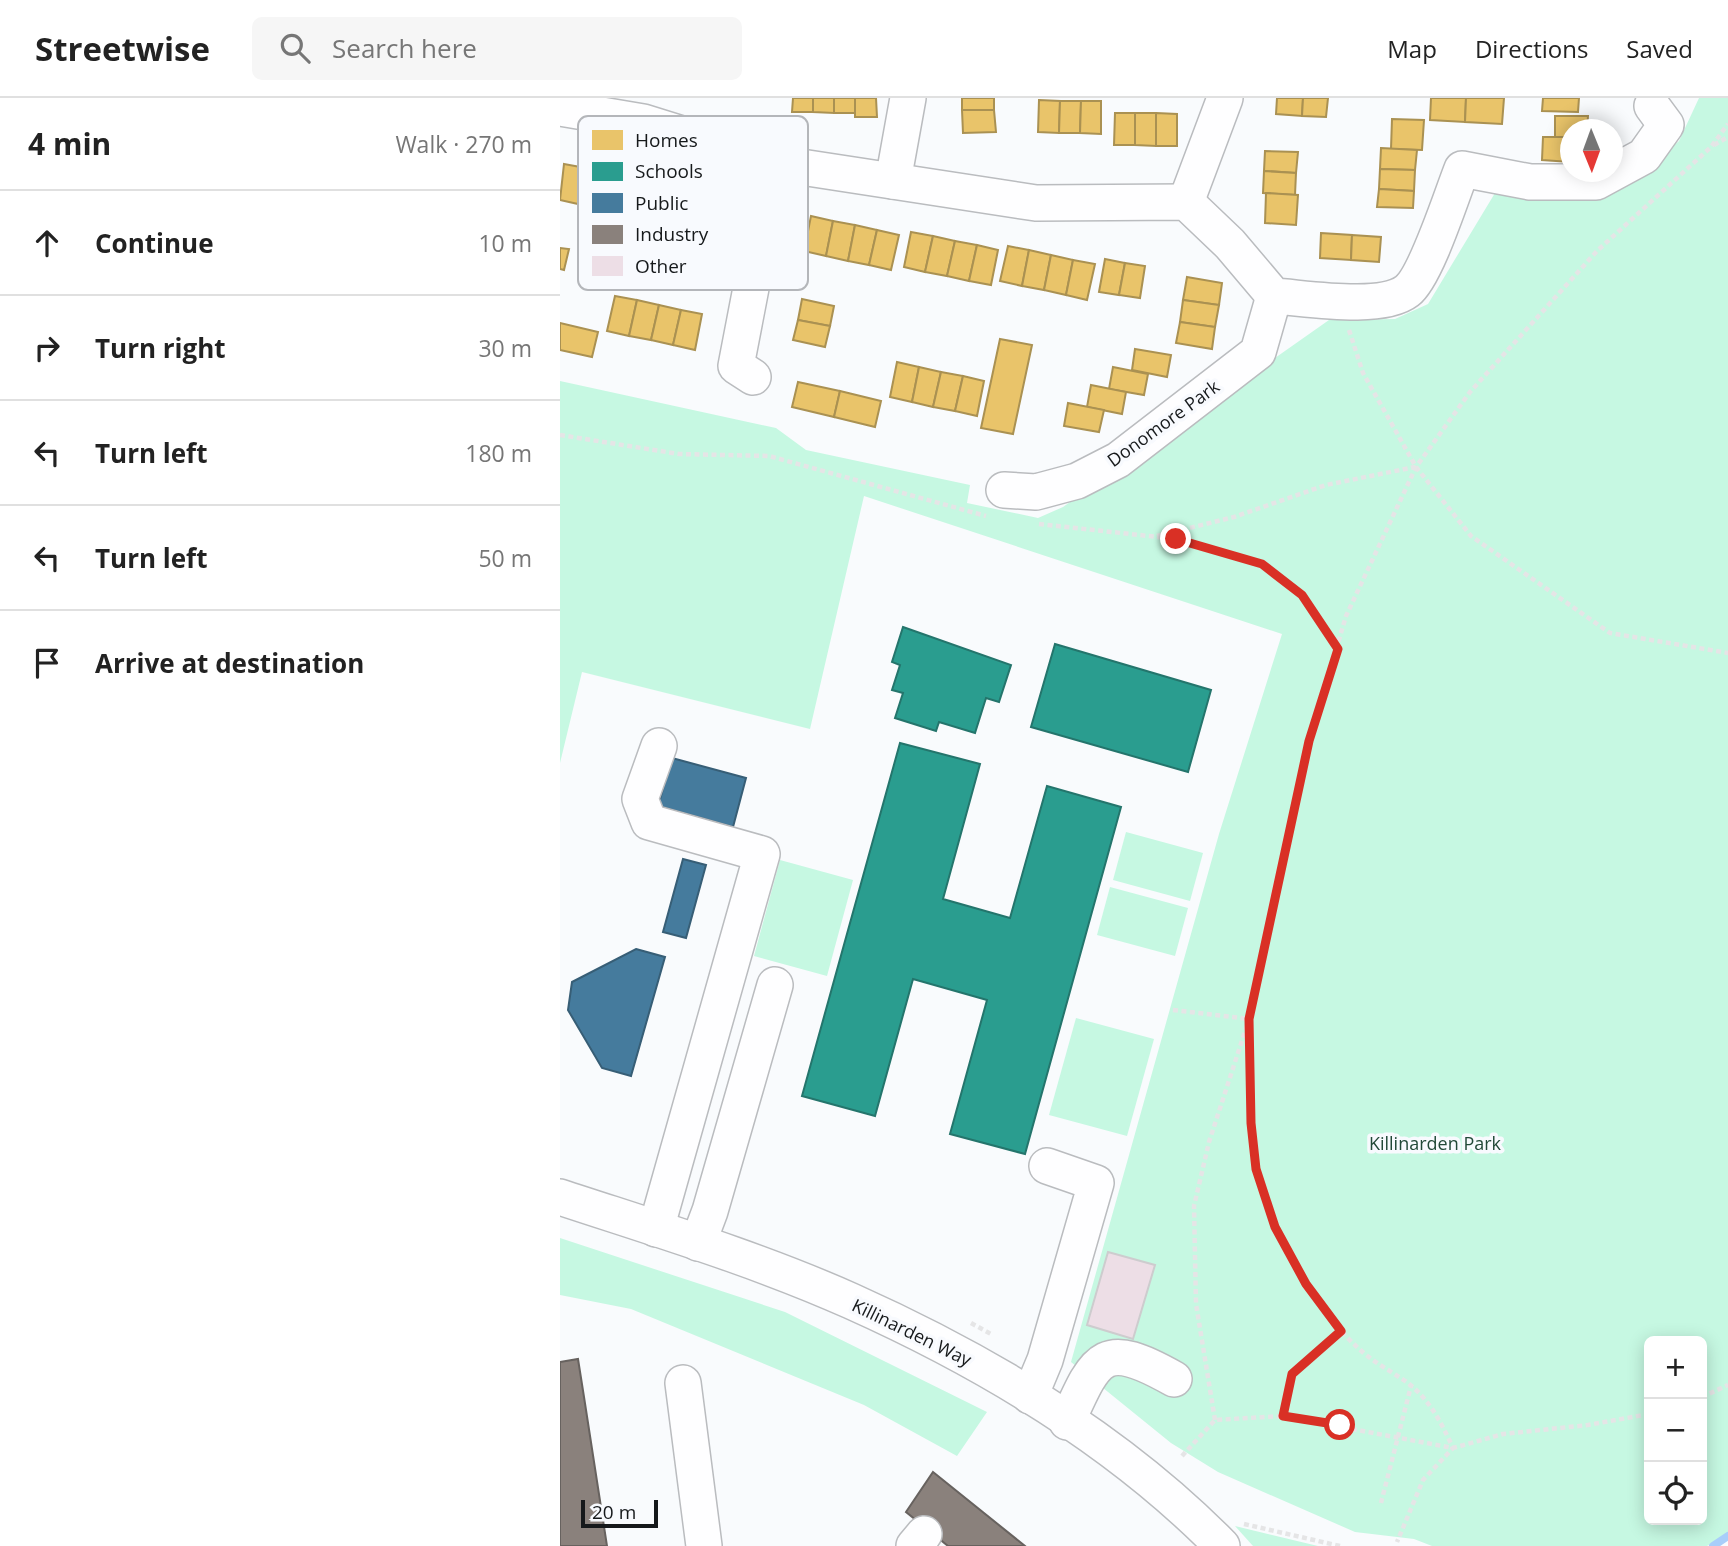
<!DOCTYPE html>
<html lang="en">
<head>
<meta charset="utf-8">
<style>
  :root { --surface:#fff; --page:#f6f6f6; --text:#222; --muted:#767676; --line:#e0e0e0 }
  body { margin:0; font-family:"Open Sans",sans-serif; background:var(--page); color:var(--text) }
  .controls { position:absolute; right:21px; bottom:21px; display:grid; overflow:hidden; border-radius:10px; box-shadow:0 4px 18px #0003 }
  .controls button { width:63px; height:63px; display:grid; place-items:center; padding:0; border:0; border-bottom:2px solid var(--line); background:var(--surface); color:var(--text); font:35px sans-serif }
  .compass { position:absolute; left:1000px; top:21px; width:63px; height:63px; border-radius:50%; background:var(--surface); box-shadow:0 4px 18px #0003; rotate:179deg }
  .scale { position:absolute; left:21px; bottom:18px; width:77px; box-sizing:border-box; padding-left:7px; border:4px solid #16191b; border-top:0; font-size:19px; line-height:24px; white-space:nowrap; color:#16191b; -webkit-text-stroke:5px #f8fafe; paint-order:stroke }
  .stop { position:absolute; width:21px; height:21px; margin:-16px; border:5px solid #d93025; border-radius:50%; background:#fff }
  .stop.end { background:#d93025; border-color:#fff; box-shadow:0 2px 7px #0008 }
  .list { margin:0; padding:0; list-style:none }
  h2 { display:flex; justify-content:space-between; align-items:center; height:91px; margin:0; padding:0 28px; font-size:30px }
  h2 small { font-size:23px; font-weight:400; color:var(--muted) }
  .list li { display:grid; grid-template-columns:46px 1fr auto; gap:21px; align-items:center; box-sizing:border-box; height:105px; padding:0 28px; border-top:2px solid var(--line) }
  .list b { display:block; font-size:26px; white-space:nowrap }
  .list em { font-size:23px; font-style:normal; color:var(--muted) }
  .icon { flex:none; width:38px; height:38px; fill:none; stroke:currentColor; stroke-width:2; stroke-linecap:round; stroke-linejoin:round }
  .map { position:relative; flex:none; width:1168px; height:1448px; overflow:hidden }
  header { display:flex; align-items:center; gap:42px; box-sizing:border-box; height:98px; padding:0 35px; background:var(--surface); border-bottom:2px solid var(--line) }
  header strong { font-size:33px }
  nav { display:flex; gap:38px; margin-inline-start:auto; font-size:24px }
  .search { width:490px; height:63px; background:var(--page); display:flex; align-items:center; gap:18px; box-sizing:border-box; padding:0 24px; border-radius:10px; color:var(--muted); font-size:26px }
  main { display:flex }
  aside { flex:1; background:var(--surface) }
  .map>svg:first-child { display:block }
  .green { fill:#c6f8e2; fill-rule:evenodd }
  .homes { fill:#e9c46a; stroke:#aa9152; stroke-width:2 }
  .schools { fill:#2a9d8f; stroke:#24756c; stroke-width:2 }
  .public { fill:#457b9d; stroke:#375e76; stroke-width:2 }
  .industry { fill:#8a817c; stroke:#67625f; stroke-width:2 }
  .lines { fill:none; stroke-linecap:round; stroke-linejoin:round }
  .stream { stroke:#a8cefa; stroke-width:8 }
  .building { fill:#eddee6; stroke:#cdccce; stroke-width:2 }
  .minor-casing { stroke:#babcbf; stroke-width:38 }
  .path { stroke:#e5e5e6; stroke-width:4.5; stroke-dasharray:5 3.5; stroke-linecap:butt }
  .minor { stroke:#fefeff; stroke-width:35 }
  .route { stroke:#d93025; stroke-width:9 }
  .labels { text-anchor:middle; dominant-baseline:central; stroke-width:7; stroke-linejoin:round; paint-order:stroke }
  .street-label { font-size:18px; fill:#16191b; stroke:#f8fafe }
  .park-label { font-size:18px; fill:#224938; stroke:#f8fafe }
  .key { fill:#f8fafe; stroke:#b4b6ba; stroke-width:2 }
  .key-label { font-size:19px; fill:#16191b }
</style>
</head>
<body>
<header>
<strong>Streetwise</strong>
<div class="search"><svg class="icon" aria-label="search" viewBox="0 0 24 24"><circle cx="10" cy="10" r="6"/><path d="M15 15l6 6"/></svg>Search here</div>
<nav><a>Map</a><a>Directions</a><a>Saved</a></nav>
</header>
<main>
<aside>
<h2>4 min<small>Walk · 270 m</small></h2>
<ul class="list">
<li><svg class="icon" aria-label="ahead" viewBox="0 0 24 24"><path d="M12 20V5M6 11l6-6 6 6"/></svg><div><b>Continue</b></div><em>10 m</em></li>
<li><svg class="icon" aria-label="right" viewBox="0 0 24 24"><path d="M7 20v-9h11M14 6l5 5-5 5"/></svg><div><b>Turn right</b></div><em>30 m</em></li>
<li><svg class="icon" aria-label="left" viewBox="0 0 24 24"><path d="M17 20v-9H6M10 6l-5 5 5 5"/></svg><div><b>Turn left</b></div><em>180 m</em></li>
<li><svg class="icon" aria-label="left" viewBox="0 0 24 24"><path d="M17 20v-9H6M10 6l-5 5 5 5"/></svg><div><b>Turn left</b></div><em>50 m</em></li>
<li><svg class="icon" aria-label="arrive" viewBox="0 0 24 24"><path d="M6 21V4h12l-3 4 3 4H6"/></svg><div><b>Arrive at destination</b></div></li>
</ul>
</aside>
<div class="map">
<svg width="1168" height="1448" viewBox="0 0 1168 1448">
  <rect width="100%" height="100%" fill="#f9fbfd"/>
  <g class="green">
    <path d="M1139,0H1168V1435L1147,1448H872L854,1441L795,1434L658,1374L611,1345L511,1264L659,736L722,536L304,398L250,631L22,574L0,665V283L216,330L246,352L410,387L407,405L478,420L503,409L769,222L835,221L868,206L935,95L1031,103L1066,87L1119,43ZM1089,1243H1142V1422H1089Z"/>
    <polygon points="566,734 643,755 630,803 553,782"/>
    <polygon points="220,762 293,782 267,878 194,858"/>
    <polygon points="550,789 628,810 615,858 537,837"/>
    <polygon points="516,920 594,941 567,1038 489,1017"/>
    <polygon points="0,1140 225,1214 427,1314 397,1358 304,1307 71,1211 0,1197"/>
    <polygon points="675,1428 758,1448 693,1448"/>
  </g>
  <g class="homes">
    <polygon points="233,0 253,0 253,14 232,14"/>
    <polygon points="253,0 274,0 274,15 253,14"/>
    <rect x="274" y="0" width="21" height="15"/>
    <polygon points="295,0 316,0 317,19 295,19"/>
    <rect x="402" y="0" width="32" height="12"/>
    <polygon points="717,0 743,0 742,18 716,16"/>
    <polygon points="743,0 768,0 766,19 742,18"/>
    <polygon points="871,0 906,0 905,24 870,22"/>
    <polygon points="906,0 944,0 942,26 905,24"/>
    <polygon points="983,0 1019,0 1018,14 982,13"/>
    <polygon points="479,2 500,3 499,35 478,34"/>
    <polygon points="500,3 521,3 520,35 499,35"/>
    <polygon points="521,3 541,3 541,36 520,35"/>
    <polygon points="402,12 434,12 436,34 403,35"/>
    <polygon points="555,15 575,15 575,47 554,47"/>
    <polygon points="575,15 596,15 596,48 575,47"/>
    <polygon points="596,15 617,16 617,48 596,48"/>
    <polygon points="995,18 1028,18 1027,32 1010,32 1010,39 995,39"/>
    <polygon points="832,21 864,22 862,52 831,51"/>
    <polygon points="983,39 1010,39 1010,64 982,62"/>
    <polygon points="821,50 857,52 855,72 820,71"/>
    <polygon points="705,53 738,54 736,75 704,73"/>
    <polygon points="4,66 26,70 18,106 0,102"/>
    <polygon points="820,71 855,72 854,93 819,91"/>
    <polygon points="704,73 736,75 735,97 703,95"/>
    <polygon points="819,91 854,93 853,110 817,109"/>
    <polygon points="706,95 738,97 736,127 705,125"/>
    <polygon points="251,118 273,123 266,158 244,153"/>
    <polygon points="273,123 295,127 288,163 266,158"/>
    <polygon points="295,127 317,132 309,167 288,163"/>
    <polygon points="317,132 339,137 331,172 309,167"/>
    <polygon points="351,134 373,138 365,174 344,169"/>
    <polygon points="761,135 792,137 791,162 760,160"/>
    <polygon points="792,137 821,139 819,164 791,162"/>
    <polygon points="373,138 395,143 387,178 365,174"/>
    <polygon points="395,143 417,147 409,183 387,178"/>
    <polygon points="417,147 438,152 431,187 409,183"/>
    <polygon points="448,148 469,152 462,188 440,183"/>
    <polygon points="0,150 9,151 4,172 0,171"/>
    <polygon points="469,152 491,157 484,192 462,188"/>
    <polygon points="491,157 513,162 506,197 484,192"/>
    <polygon points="545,161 565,165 559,197 539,194"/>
    <polygon points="513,162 535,166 527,202 506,197"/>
    <polygon points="565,165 585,168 580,200 559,197"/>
    <polygon points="627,179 662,185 659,207 623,202"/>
    <polygon points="55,198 77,202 69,238 47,233"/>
    <polygon points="242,201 274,208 270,228 238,222"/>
    <polygon points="77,202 99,207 91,242 69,238"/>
    <polygon points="623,202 659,207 655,229 620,224"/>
    <polygon points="99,207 121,212 113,247 91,242"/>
    <polygon points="121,212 142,216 135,252 113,247"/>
    <polygon points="238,222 270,228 265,249 233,242"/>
    <polygon points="620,224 655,229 652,251 616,245"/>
    <polygon points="0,225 38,234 32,259 0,252"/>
    <polygon points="440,241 472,247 453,336 421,330"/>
    <polygon points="575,251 611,257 607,279 572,272"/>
    <polygon points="337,264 359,269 352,304 330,299"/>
    <polygon points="359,269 381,274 373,309 352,304"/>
    <polygon points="553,269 588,276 584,297 549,291"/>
    <polygon points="381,274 403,278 395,313 373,309"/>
    <polygon points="403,278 424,283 417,318 395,313"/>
    <polygon points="238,284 280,293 274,319 232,309"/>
    <polygon points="531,287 566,294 562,316 527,309"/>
    <polygon points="280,293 321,303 315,329 274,319"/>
    <polygon points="508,305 544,312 539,334 504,328"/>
  </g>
  <g class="schools">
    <polygon points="343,529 451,567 439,604 426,600 415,635 379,624 376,633 335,620 343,595 332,592 340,567 332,564"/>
    <polygon points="495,546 651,592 628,674 471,629"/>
    <polygon points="340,645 420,666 383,801 450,820 487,688 561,709 465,1056 390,1036 427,902 353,881 315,1018 242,998"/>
  </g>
  <g class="public">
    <polygon points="112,660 186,680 173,729 98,708"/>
    <polygon points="123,761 146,767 126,840 103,834"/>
    <polygon points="76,851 105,859 71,978 42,970 8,912 12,884"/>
  </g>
  <g class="industry">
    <polygon points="18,1261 24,1299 47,1448 0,1448 0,1264"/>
    <polygon points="373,1374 465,1448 388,1448 346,1414"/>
  </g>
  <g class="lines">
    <polyline class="stream" points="1153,1448 1168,1438"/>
  </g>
  <polygon class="building" points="548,1154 595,1167 573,1241 527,1227"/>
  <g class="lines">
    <defs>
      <g id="minor">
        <path d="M0,10L83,24L215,65L476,105L626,104L670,146L714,198C746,200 821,213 847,193C866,179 892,96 902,71L970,84H1036L1084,58L1106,27L1092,8"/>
        <polyline points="333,83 348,0"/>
        <polyline points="626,104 665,0"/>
        <polyline points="193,279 176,268 215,65"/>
        <polyline points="444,392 476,394 517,383 558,362 698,254 714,198"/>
        <path d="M0,1099C97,1131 197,1161 291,1203C425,1263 558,1342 662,1448"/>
        <polyline points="96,1131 202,756 89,724 80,701 99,648"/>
        <polyline points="138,1145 150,1113 215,887"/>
        <polyline points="123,1285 144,1448"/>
        <polyline points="470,1298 485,1262 536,1085 487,1068"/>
        <path d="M507,1324C537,1257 543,1241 614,1281"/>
        <polyline points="354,1448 364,1436"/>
      </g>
    </defs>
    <use href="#minor" class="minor-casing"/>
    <g class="path">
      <polyline points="1154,47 1168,39"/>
      <polyline points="789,232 803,275 856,369 911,438 1050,535 1168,555"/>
      <polyline points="0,337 119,356 209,358 426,418"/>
      <polyline points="479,426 616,441 702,466 742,497 777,550"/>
      <polyline points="597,438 674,419 766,387 855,369"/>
      <polyline points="613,912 689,921"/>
      <path d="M689,926C690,973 688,1022 696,1069C708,1134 748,1203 796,1248C811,1263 831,1273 848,1285C870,1302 882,1326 893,1350L863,1382L837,1444"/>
      <polyline points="411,1225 431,1236"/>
      <polyline points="1142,1299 1168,1287"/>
      <polyline points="723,1318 732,1276 781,1233"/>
      <polyline points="655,1322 636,1206 634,1108 649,1044 689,921 713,797 749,643 786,518 856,369 910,294 1037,153 1151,49 1168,26"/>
      <polyline points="622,1358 655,1322 723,1318 893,1350 943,1336 1028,1327 1089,1316"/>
      <polyline points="821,1405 851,1288"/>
      <polyline points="684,1426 780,1448"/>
    </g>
    <use href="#minor" class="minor"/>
  </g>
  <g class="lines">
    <polyline class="route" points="616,441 702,466 742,497 778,551 749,643 689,921 691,1025 696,1071 715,1129 746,1186 781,1233 732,1276 723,1318 780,1327"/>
  </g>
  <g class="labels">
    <g class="street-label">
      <text transform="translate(603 325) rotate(-36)">Donomore Park</text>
      <text transform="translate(352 1234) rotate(26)">Killinarden Way</text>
    </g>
    <g class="park-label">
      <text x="875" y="1045">Killinarden Park</text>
    </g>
  </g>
  <rect x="18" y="18" width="230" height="174" rx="10" class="key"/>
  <rect x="32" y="32" width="31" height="20" fill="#e9c46a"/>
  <rect x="32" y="64" width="31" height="19" fill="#2a9d8f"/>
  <rect x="32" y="95" width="31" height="20" fill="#457b9d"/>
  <rect x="32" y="127" width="31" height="19" fill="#8a817c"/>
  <rect x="32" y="158" width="31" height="20" fill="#eddee6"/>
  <g class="key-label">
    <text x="75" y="49">Homes</text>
    <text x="75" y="80">Schools</text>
    <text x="75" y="112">Public</text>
    <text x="75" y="143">Industry</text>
    <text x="75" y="175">Other</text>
  </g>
</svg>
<div class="controls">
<button>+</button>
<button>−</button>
<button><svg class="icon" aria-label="locate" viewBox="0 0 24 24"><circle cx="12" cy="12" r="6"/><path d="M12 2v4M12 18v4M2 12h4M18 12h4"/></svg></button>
</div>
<svg class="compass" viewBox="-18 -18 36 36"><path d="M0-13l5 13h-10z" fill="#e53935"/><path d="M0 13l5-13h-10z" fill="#767676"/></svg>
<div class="scale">20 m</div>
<div class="stop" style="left:780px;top:1327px"></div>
<div class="stop end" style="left:616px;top:441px"></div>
</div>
</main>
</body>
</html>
